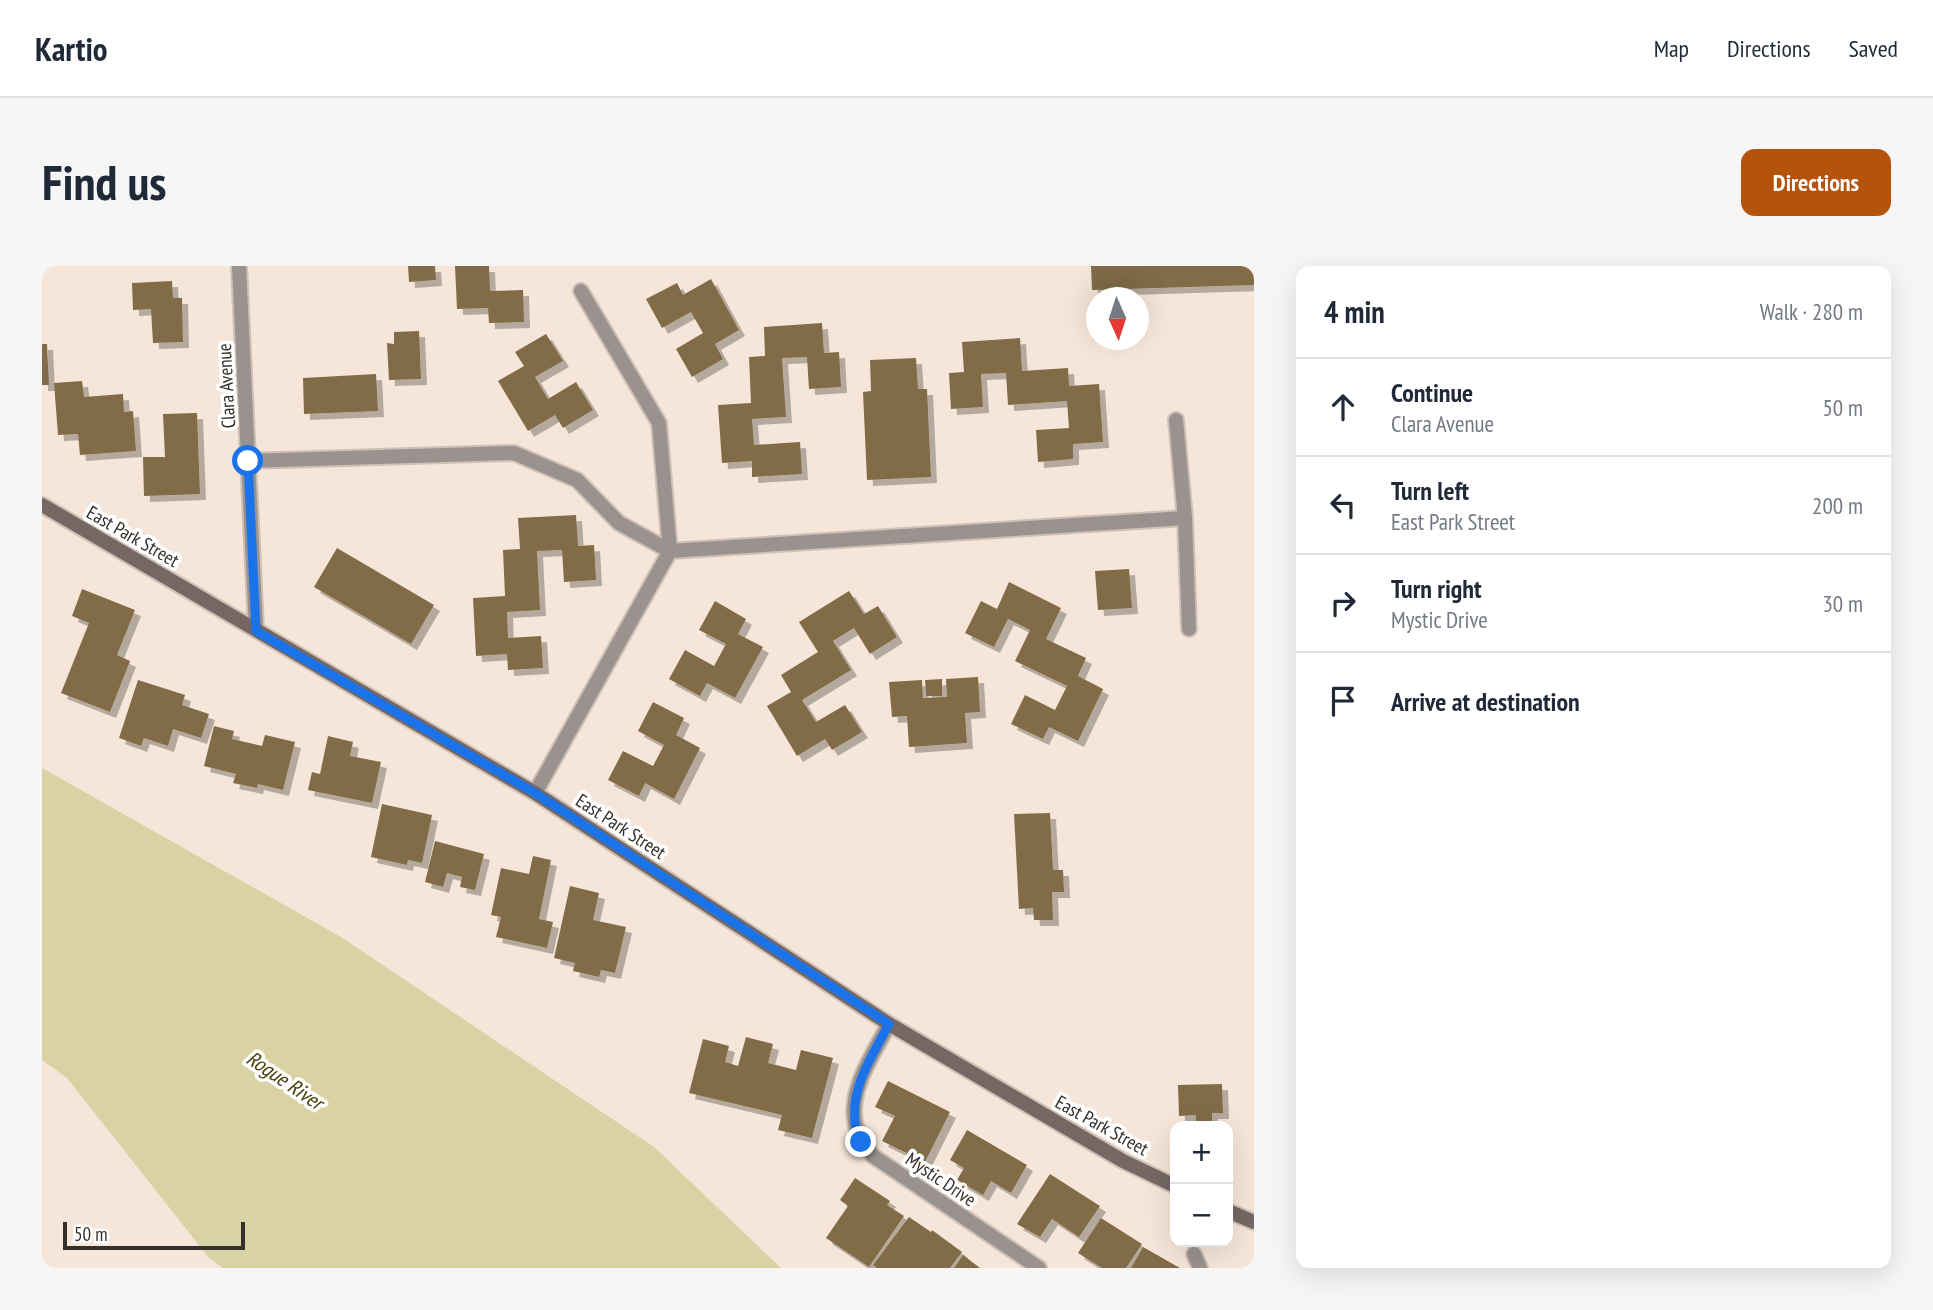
<!DOCTYPE html>
<html lang="en">
<head>
<meta charset="utf-8">
<style>
  :root { --surface:#fff; --page:#f6f6f7; --text:#1f2937; --muted:#747a83; --line:#e0e1e3; --accent:#b45309 }
  body { margin:0; font-family:"PT Sans Narrow",sans-serif; background:var(--page); color:var(--text) }
  .controls { position:absolute; right:21px; bottom:21px; display:grid; overflow:hidden; border-radius:14px; box-shadow:0 7px 28px #0002 }
  .controls button { width:63px; height:63px; display:grid; place-items:center; padding:0; border:0; border-bottom:2px solid var(--line); background:var(--surface); color:var(--text); font:35px sans-serif }
  .compass { position:absolute; left:1044px; top:21px; width:63px; height:63px; border-radius:50%; background:var(--surface); box-shadow:0 7px 28px #0002; rotate:177deg }
  .scale { position:absolute; left:21px; bottom:18px; width:182px; box-sizing:border-box; padding-left:7px; border:4px solid #352f2a; border-top:0; font-size:19px; line-height:24px; white-space:nowrap; color:#352f2a; -webkit-text-stroke:5px #fff; paint-order:stroke }
  .stop { position:absolute; width:21px; height:21px; margin:-16px; border:5px solid #1a73e8; border-radius:50%; background:#fff }
  .stop.end { background:#1a73e8; border-color:#fff; box-shadow:0 2px 7px #0008 }
  .list { margin:0; padding:0; list-style:none }
  h2 { display:flex; justify-content:space-between; align-items:center; height:91px; margin:0; padding:0 28px; font-size:30px }
  h2 small { font-size:23px; font-weight:400; color:var(--muted) }
  .list li { display:grid; grid-template-columns:46px 1fr auto; gap:21px; align-items:center; box-sizing:border-box; height:98px; padding:0 28px; border-top:2px solid var(--line) }
  .list b { display:block; font-size:26px; white-space:nowrap }
  .list p { margin:0; font-size:23px; white-space:nowrap; color:var(--muted) }
  .list em { font-size:23px; font-style:normal; color:var(--muted) }
  .icon { flex:none; width:38px; height:38px; fill:none; stroke:currentColor; stroke-width:2; stroke-linecap:round; stroke-linejoin:round }
  .map { position:relative; flex:none; width:1212px; height:1002px; overflow:hidden; border-radius:14px }
  header { display:flex; align-items:center; gap:42px; box-sizing:border-box; height:98px; padding:0 35px; background:var(--surface); border-bottom:2px solid var(--line) }
  header strong { font-size:33px }
  nav { display:flex; gap:38px; margin-inline-start:auto; font-size:24px }
  .intro { display:flex; align-items:center; justify-content:space-between; box-sizing:border-box; height:168px; padding:0 42px }
  h1 { margin:0; font-size:49px }
  .button { padding:18px 32px; border-radius:14px; background:var(--accent); color:#fff; font-size:24px; font-weight:700 }
  main { display:flex; gap:42px; padding:0 42px }
  aside { flex:1; background:var(--surface); border-radius:14px; box-shadow:0 7px 28px #0002 }
  .map>svg:first-child { display:block }
  .water { fill:#d9d2a5 }
  .building { fill:#826c47; filter:url(#shadow) }
  .lines { fill:none; stroke-linecap:round; stroke-linejoin:round }
  .lane-casing { stroke:#cfc1b6; stroke-width:18 }
  .street-casing { stroke:#cfc1b6; stroke-width:18 }
  .secondary-casing { stroke:#cfc1b6; stroke-width:18 }
  .lane { stroke:#9a928f; stroke-width:14 }
  .street { stroke:#9a928f; stroke-width:14 }
  .secondary { stroke:#756864; stroke-width:14 }
  .route { stroke:#1a73e8; stroke-width:9 }
  .labels { text-anchor:middle; dominant-baseline:central; stroke-width:7; stroke-linejoin:round; paint-order:stroke }
  .street-label { font-size:19px; fill:#352f2a; stroke:#fff }
  .water-label { font-size:21px; font-style:italic; fill:#4b430c; stroke:#fff }
</style>
</head>
<body>
<header>
<strong>Kartio</strong>
<nav><a>Map</a><a>Directions</a><a>Saved</a></nav>
</header>
<div class="intro"><h1>Find us</h1><a class="button">Directions</a></div>
<main>
<div class="map">
<svg width="1212" height="1002" viewBox="0 0 1212 1002">
  <defs>
    <filter id="shadow"><feDropShadow dx="6" dy="6" stdDeviation="0" flood-color="#0004"/></filter>
  </defs>
  <rect width="100%" height="100%" fill="#f6e6d9"/>
  <polygon class="water" points="0,502 299,671 612,881 739,1002 181,1002 167,992 25,812 0,794"/>
  <g class="building">
    <polygon points="366,0 393,0 394,14 367,16"/>
    <polygon points="413,0 447,0 448,25 481,24 482,56 447,57 446,42 415,43"/>
    <polygon points="1049,0 1212,0 1212,19 1050,24"/>
    <polygon points="669,13 697,64 673,78 681,93 650,111 634,83 661,67 649,46 620,62 604,33 635,17 641,29"/>
    <polygon points="130,15 131,32 140,32 141,76 111,77 109,43 91,44 90,17"/>
    <polygon points="780,57 782,87 797,86 799,121 767,123 765,91 740,92 744,151 710,153 712,179 758,176 760,208 710,211 710,195 680,197 676,139 709,137 707,91 723,90 722,61"/>
    <polygon points="377,65 379,113 347,114 345,77 352,78 352,66"/>
    <polygon points="504,68 521,95 493,111 506,133 534,116 551,144 521,162 513,149 486,165 456,115 482,100 473,86"/>
    <polygon points="978,72 980,105 1026,102 1027,120 1057,118 1061,176 1031,178 1031,193 996,196 994,164 1027,162 1025,135 966,139 964,107 939,108 941,141 909,143 907,107 922,106 920,76"/>
    <polygon points="0,78 5,78 7,119 0,119"/>
    <polygon points="874,92 876,123 885,123 889,211 825,214 821,126 829,125 828,94"/>
    <polygon points="334,108 336,145 262,148 261,112"/>
    <polygon points="40,115 42,131 81,128 82,146 91,145 94,185 38,189 36,168 16,169 12,117"/>
    <polygon points="155,147 158,228 102,230 101,191 123,191 121,148"/>
    <polygon points="534,249 536,280 552,279 554,314 522,316 520,284 495,285 498,344 465,346 466,372 499,370 501,402 466,404 465,388 434,390 431,332 463,330 461,284 478,283 476,252"/>
    <polygon points="295,282 392,339 369,378 272,321"/>
    <polygon points="1087,303 1090,342 1056,344 1053,305"/>
    <polygon points="967,316 1019,342 1004,373 1044,392 1036,410 1061,423 1036,475 1007,461 1001,473 969,458 983,429 1013,444 1025,420 973,395 988,364 966,353 952,381 923,367 939,335 955,343"/>
    <polygon points="40,323 93,344 75,389 88,395 68,446 19,427 47,357 30,350"/>
    <polygon points="807,325 822,348 836,340 855,371 828,388 812,362 791,375 809,404 760,434 774,456 803,439 820,466 790,484 783,473 755,490 725,440 749,426 739,409 776,386 757,356"/>
    <polygon points="673,335 704,353 696,368 721,381 693,432 665,417 658,430 627,413 643,384 672,400 684,378 657,364"/>
    <polygon points="936,411 938,446 923,447 925,477 867,481 865,450 850,451 847,416 880,414 881,432 905,431 904,413"/>
    <polygon points="900,413 900,430 884,430 883,414"/>
    <polygon points="96,414 143,429 140,439 167,448 159,472 131,463 126,480 102,472 99,480 77,472"/>
    <polygon points="611,436 642,452 634,469 658,482 632,533 603,517 597,530 566,514 581,485 611,500 622,479 596,465"/>
    <polygon points="172,460 192,465 190,473 220,480 223,469 253,476 241,524 216,518 215,522 191,517 194,508 162,500"/>
    <polygon points="286,470 311,476 308,490 339,496 330,537 266,524 270,506 278,508"/>
    <polygon points="340,538 390,549 380,597 366,594 365,599 329,591"/>
    <polygon points="1008,547 1011,604 1021,604 1022,626 1010,626 1011,654 992,654 991,642 977,643 972,548"/>
    <polygon points="393,575 442,588 433,624 418,621 420,611 405,607 401,621 383,616"/>
    <polygon points="491,590 509,594 497,653 511,656 505,682 454,671 459,651 449,649 459,602 487,608"/>
    <polygon points="528,620 557,627 551,654 584,661 573,707 559,704 557,711 531,705 533,697 512,692"/>
    <polygon points="704,771 731,778 726,797 754,804 759,784 791,792 770,872 736,864 740,849 647,827 661,773 687,780 683,796 696,800"/>
    <polygon points="846,815 908,846 883,896 840,875 853,850 833,841"/>
    <polygon points="1180,818 1181,847 1170,847 1170,860 1154,860 1154,849 1137,850 1136,819"/>
    <polygon points="925,864 985,899 969,927 949,915 941,929 915,914 922,902 908,894"/>
    <polygon points="1008,908 1058,940 1037,971 1010,953 998,971 975,958"/>
    <polygon points="813,912 848,935 845,939 862,950 827,1001 784,972 806,940 798,934"/>
    <polygon points="867,951 889,966 890,964 920,986 908,1002 835,1002 831,999"/>
    <polygon points="1059,952 1100,978 1084,1002 1060,1002 1036,987"/>
    <polygon points="1101,981 1138,1002 1089,1002"/>
    <polygon points="921,989 938,1002 912,1002"/>
  </g>
  <g class="lines">
    <defs>
      <g id="lane">
        <polyline points="1134,154 1143,252 1147,363"/>
        <polyline points="206,195 472,187 535,214 577,257 628,285 1143,252"/>
        <polyline points="493,527 628,285 617,157 539,25"/>
      </g>
      <g id="street">
        <polyline points="197,0 214,364"/>
        <path d="M847,758C832,787 807,822 813,856C815,870 823,880 831,890L997,1002"/>
        <polyline points="1152,988 1158,1002"/>
      </g>
      <g id="secondary">
        <polyline points="0,239 493,527 847,758 1081,895 1133,920"/>
        <polyline points="1186,945 1212,956"/>
      </g>
    </defs>
    <use href="#lane" class="lane-casing"/>
    <use href="#street" class="street-casing"/>
    <use href="#secondary" class="secondary-casing"/>
    <use href="#lane" class="lane"/>
    <use href="#street" class="street"/>
    <use href="#secondary" class="secondary"/>
  </g>
  <g class="lines">
    <path class="route" d="M206,195L214,365L493,527L847,758C832,787 809,820 813,855C813,862 817,869 819,876"/>
  </g>
  <g class="labels">
    <g class="street-label">
      <text transform="translate(184 120) rotate(-93)">Clara Avenue</text>
      <text transform="translate(91 270) rotate(30)">East Park Street</text>
      <text transform="translate(579 560) rotate(33)">East Park Street</text>
      <text transform="translate(1060 859) rotate(29)">East Park Street</text>
      <text transform="translate(899 913) rotate(34)">Mystic Drive</text>
    </g>
    <g class="water-label">
      <text transform="translate(243 814) rotate(34)">Rogue River</text>
    </g>
  </g>
</svg>
<div class="controls">
<button>+</button>
<button>−</button>
</div>
<svg class="compass" viewBox="-18 -18 36 36"><path d="M0-13l5 13h-10z" fill="#e53935"/><path d="M0 13l5-13h-10z" fill="#747a83"/></svg>
<div class="scale">50 m</div>
<div class="stop" style="left:206px;top:195px"></div>
<div class="stop end" style="left:819px;top:876px"></div>
</div>
<aside>
<h2>4 min<small>Walk · 280 m</small></h2>
<ul class="list">
<li><svg class="icon" aria-label="ahead" viewBox="0 0 24 24"><path d="M12 20V5M6 11l6-6 6 6"/></svg><div><b>Continue</b><p>Clara Avenue</p></div><em>50 m</em></li>
<li><svg class="icon" aria-label="left" viewBox="0 0 24 24"><path d="M17 20v-9H6M10 6l-5 5 5 5"/></svg><div><b>Turn left</b><p>East Park Street</p></div><em>200 m</em></li>
<li><svg class="icon" aria-label="right" viewBox="0 0 24 24"><path d="M7 20v-9h11M14 6l5 5-5 5"/></svg><div><b>Turn right</b><p>Mystic Drive</p></div><em>30 m</em></li>
<li><svg class="icon" aria-label="arrive" viewBox="0 0 24 24"><path d="M6 21V4h12l-3 4 3 4H6"/></svg><div><b>Arrive at destination</b></div></li>
</ul>
</aside>
</main>
</body>
</html>
